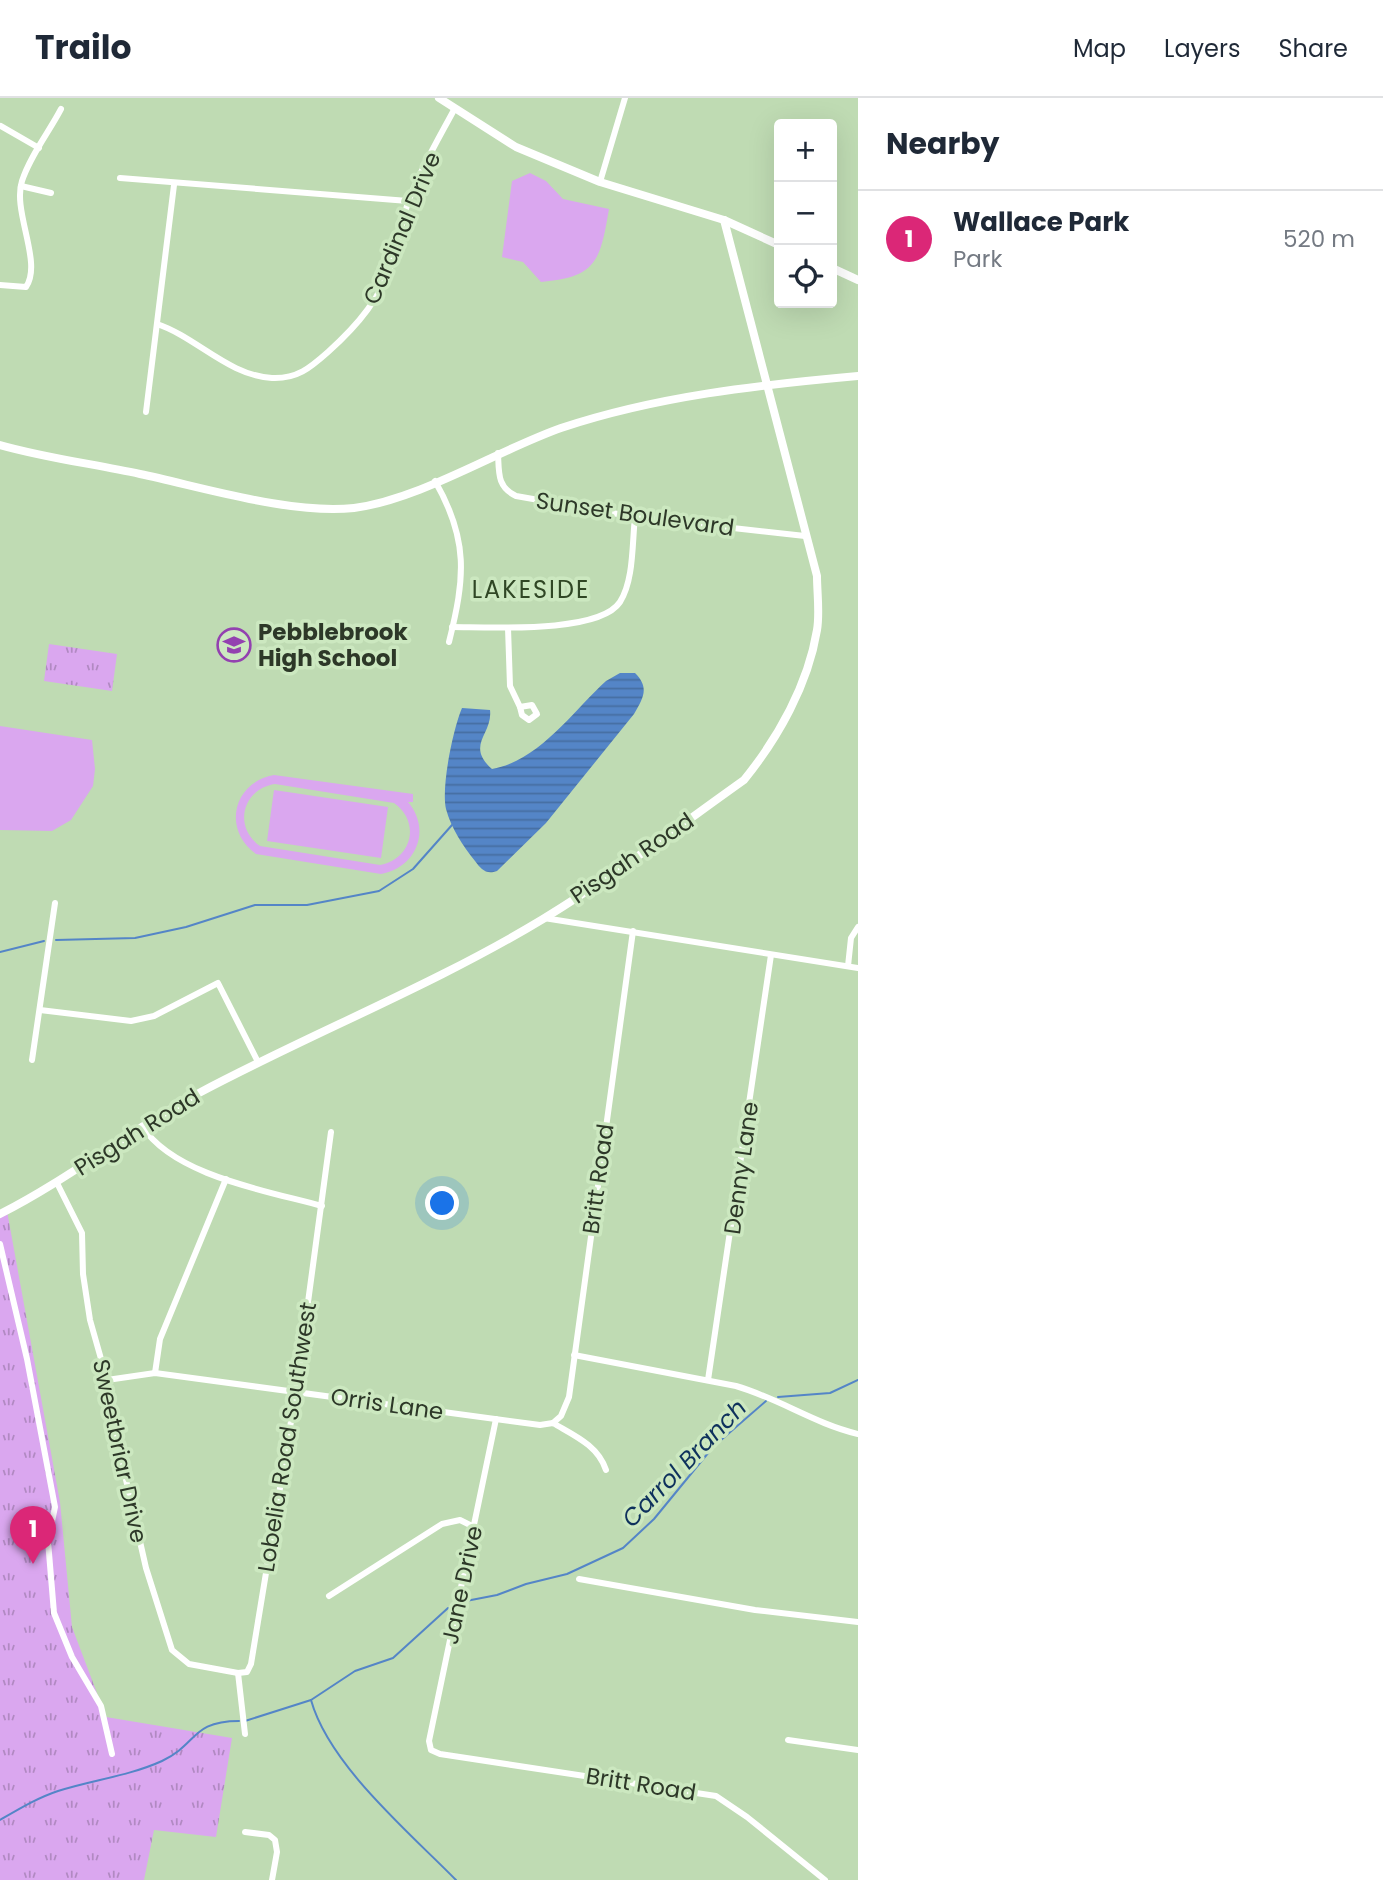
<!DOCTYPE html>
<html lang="en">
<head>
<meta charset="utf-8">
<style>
  :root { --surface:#fff; --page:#f2f2f3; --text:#1f2937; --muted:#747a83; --line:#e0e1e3; --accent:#db2777 }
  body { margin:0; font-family:Poppins,sans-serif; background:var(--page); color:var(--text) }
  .controls { position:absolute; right:21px; top:21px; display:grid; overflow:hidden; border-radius:7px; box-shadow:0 7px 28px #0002 }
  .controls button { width:63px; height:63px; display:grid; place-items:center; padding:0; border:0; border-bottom:2px solid var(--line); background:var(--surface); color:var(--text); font:35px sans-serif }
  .you { position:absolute; left:443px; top:1106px; width:24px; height:24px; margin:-18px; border:5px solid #fff; border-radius:50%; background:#1a73e8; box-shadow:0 0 0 10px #1a73e833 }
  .badge { display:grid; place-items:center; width:46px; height:46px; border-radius:50%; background:var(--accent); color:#fff; font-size:23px; font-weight:700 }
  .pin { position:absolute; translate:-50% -58px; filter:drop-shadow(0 2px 4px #0008) }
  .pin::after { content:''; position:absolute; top:37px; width:24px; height:21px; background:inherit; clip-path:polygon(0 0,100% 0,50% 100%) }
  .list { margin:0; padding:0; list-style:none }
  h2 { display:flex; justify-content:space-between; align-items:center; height:91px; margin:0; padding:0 28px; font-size:30px }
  h2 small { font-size:23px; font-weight:400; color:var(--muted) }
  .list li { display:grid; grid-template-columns:46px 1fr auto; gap:21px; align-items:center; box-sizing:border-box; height:98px; padding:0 28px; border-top:2px solid var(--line) }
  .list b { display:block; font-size:26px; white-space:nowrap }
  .list p { margin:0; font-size:23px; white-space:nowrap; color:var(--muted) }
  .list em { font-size:23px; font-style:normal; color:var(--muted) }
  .icon { flex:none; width:38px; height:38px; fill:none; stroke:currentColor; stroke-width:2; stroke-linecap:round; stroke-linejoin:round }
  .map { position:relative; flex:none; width:858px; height:1782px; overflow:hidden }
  header { display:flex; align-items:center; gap:42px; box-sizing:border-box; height:98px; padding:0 35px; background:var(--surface); border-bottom:2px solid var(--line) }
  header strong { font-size:33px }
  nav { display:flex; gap:38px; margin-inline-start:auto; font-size:24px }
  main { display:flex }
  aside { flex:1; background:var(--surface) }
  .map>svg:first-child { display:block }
  .green { fill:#daa7ef; fill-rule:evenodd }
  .park { fill:url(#park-tufts) }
  .water { fill:url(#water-rules) }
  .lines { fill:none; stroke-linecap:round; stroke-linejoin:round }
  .stream { stroke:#5485c7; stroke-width:2 }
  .minor { stroke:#fff; stroke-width:6 }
  .tertiary { stroke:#fff; stroke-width:8 }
  .labels { text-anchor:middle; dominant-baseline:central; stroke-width:7; stroke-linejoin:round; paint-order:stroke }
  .street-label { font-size:23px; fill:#2d3828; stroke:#cce8c0 }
  .poi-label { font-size:23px; font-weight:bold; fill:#2d3828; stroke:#cce8c0; text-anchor:start }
  .neighbourhood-label { font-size:24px; letter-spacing:2px; fill:#304725; stroke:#cce8c0 }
  .water-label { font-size:24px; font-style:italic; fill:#0e315c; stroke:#cce8c0 }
</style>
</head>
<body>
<header>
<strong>Trailo</strong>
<nav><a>Map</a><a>Layers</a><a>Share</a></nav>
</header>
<main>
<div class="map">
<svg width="858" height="1782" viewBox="0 0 858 1782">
  <defs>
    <pattern id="park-tufts" width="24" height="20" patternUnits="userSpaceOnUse" patternTransform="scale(1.75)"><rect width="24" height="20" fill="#daa7ef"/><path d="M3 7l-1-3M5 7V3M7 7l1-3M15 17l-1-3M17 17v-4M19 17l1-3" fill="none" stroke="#b189c2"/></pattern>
    <pattern id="water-rules" width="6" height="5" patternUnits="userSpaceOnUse" patternTransform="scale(1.75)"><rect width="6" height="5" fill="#5485c7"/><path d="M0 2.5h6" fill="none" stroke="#466ea2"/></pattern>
  </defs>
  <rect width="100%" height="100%" fill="#bfdbb3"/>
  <g class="green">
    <path d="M530,75L546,83L563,101L609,111C600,163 597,179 541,184L523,164L502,159L512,83Z"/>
    <polygon points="0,628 92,642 95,671 93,688 71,722 52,733 0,732"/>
    <path d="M274,677L413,696V704H408C432,732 416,770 381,776L256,756C222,732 233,684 274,677ZM275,686L394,705C421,724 412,761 380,767L260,748C233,729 242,691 275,686Z"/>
    <polygon points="274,692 388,709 381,760 267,743"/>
  </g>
  <g class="park">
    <polygon points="49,546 117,556 112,593 44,583"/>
    <polygon points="7,1113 60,1404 72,1529 106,1619 232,1640 216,1739 154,1732 144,1782 0,1782 0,1117"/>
  </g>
  <path class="water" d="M620,575H635C650,590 643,600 634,616L546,725L497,773C486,777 481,771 475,763C463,748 451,730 446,711C441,689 453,631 462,610L490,612C493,636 465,647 492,671C539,663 573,613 606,583Z"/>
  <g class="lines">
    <g class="stream">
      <polyline points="56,842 135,840 186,829 255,807 307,807 379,793 413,771 452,727"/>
      <polyline points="0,854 44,843"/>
      <polyline points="778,1299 830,1295 858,1282"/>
      <polyline points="466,1503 497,1497 526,1486 567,1476 623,1450 654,1421 713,1349 766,1303"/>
      <path d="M311,1602C329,1667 410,1735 456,1782"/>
      <polyline points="245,1623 311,1602 355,1573 393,1560 448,1510"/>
      <path d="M0,1722C19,1711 37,1700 58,1693C92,1682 129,1678 162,1663C198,1646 191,1623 239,1623"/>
    </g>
    <g class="minor">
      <polyline points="1,28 39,50"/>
      <polyline points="120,80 408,103"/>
      <polyline points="600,84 625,0"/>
      <polyline points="21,88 51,95"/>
      <path d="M0,187L26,189C43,165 12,113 22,83C30,58 49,34 61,11"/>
      <path d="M157,226C196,239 229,278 272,280C297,281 310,270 328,254C358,227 382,199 394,159C400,140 402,120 409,102C421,70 439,40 455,10"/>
      <polyline points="146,314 174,87"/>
      <path d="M498,355C499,375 497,389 516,398L635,419L805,438"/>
      <path d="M435,383C469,442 465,480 449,544"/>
      <path d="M452,529C488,529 599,536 620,504C634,482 632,445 635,419"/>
      <polyline points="508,530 510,588 520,609"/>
      <polygon points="532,607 537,616 529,622 522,617 520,609"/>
      <polyline points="544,820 858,870"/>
      <polyline points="848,868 851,840 858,829"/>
      <polyline points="40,912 131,923 154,918 218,885 258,964"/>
      <polyline points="32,962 55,805"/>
      <path d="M142,1028C174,1078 268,1093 322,1108"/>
      <polyline points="57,1085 82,1135 83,1176 90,1222 107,1282 115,1333 146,1470 172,1552 189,1566 238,1575 247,1574 251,1566 296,1293 331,1034"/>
      <polyline points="0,1146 27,1261 55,1409 48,1443 54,1515 72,1559 101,1608 112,1656"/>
      <path d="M574,1257L736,1288C778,1300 815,1326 858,1336"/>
      <polyline points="155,1275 160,1241 226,1081"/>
      <path d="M107,1282L155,1275L540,1327L553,1325C573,1337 598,1347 606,1372"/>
      <polyline points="708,1282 771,857"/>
      <polyline points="496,1321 429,1643 431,1652 440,1656 716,1698 747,1719 825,1782"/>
      <polyline points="553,1325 561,1318 569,1299 633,833"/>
      <polyline points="579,1481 755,1512 858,1524"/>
      <polyline points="329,1498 442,1426 460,1422 474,1429"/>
      <polyline points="238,1575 245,1636"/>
      <polyline points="788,1642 858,1652"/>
      <polyline points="245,1734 269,1737 275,1742 277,1754 272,1782"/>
    </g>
    <g class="tertiary">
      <polyline points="439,0 516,49 600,84 724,122 779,147"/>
      <polyline points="832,170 858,182"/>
      <path d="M0,347C46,360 94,366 140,376C202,389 292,417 354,410C421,401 496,353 561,330C657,298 758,287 858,278"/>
      <path d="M0,1116C69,1081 130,1032 199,995C312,935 434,887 543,821C612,779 678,729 744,682C778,640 808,587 817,532C820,515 817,495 817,478L724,122"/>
    </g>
  </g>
  <defs>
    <symbol id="school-ring" viewBox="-11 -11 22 22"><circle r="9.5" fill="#cce8c0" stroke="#9341b0" stroke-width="1.5"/><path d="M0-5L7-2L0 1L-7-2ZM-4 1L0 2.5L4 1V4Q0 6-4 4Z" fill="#9341b0"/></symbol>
  </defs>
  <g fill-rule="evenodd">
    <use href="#school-ring" x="215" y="528" width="38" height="38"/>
  </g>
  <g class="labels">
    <g class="street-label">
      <text transform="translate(402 130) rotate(-67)">Cardinal Drive</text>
      <text transform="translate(635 416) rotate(8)">Sunset Boulevard</text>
      <text transform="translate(632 760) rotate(-34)">Pisgah Road</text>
      <text transform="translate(137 1034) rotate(-32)">Pisgah Road</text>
      <text transform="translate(741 1070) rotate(-82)">Denny Lane</text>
      <text transform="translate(598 1081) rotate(-82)">Britt Road</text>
      <text transform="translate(387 1306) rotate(8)">Orris Lane</text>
      <text transform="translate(287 1339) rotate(-81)">Lobelia Road Southwest</text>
      <text transform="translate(120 1353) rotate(78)">Sweetbriar Drive</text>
      <text transform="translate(462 1487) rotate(-78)">Jane Drive</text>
      <text transform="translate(641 1686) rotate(9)">Britt Road</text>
    </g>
    <g class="poi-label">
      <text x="258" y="534">Pebblebrook<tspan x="258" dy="26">High School</tspan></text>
    </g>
    <g class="neighbourhood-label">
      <text x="531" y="491">LAKESIDE</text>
    </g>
    <g class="water-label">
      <text transform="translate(684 1365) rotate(-46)">Carrol Branch</text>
    </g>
  </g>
</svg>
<div class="controls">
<button>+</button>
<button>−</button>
<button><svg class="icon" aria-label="locate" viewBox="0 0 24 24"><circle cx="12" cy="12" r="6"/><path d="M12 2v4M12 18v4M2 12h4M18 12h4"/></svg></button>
</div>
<div class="you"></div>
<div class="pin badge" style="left:33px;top:1466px">1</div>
</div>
<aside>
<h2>Nearby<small></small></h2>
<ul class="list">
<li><span class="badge">1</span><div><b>Wallace Park</b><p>Park</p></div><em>520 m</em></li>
</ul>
</aside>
</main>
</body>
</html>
